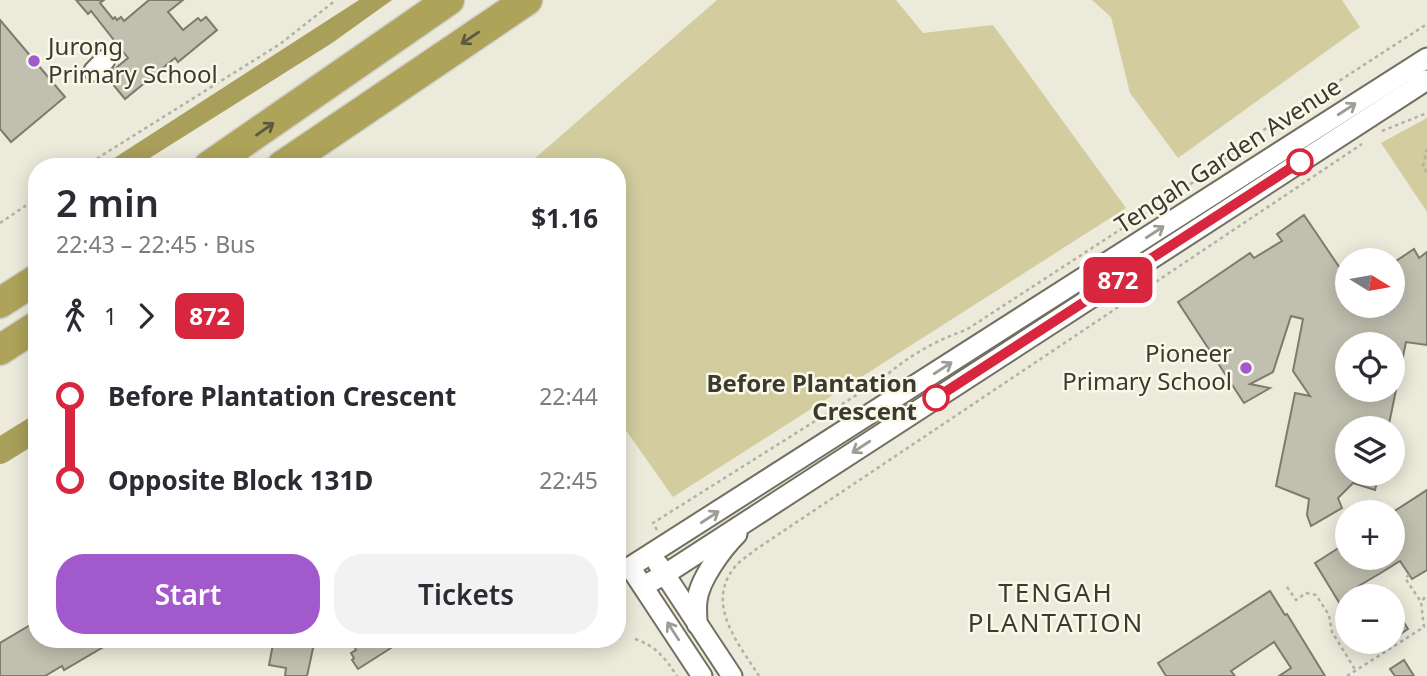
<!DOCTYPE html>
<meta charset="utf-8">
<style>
body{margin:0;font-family:"Noto Sans",sans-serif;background:#f2f2f3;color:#2b2b33;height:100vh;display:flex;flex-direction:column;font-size:26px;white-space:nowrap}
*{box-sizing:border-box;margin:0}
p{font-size:23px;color:#7c7c81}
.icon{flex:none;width:38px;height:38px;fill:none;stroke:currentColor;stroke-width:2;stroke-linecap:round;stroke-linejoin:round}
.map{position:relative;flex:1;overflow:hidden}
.sheet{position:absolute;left:28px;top:158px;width:598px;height:490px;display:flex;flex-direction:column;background:#fff;border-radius:28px;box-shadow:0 4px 18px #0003}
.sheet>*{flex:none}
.badge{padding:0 14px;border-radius:10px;font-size:24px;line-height:46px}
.needle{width:46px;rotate:101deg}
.fabs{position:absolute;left:1335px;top:248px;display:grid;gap:14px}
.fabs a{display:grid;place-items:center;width:70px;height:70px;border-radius:50%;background:#fff;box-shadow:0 4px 18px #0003;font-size:35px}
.map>.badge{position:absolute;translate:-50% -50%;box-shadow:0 0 0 4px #fff}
.legs{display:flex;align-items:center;gap:10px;height:77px;padding:0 28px;font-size:23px}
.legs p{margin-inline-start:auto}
.summary{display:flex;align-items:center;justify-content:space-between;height:119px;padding:0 28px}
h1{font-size:38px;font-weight:600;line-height:52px}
.cta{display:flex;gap:14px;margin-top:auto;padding:14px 28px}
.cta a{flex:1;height:80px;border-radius:28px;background:#a259cc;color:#fff;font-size:28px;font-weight:600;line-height:80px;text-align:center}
.cta a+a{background:#f2f2f3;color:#2b2b33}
ul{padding:0 28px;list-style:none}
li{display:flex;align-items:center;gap:24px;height:84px;font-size:26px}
li i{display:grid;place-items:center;width:10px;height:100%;margin:0 9px;background:currentColor}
li i::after{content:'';width:18px;height:18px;margin:-9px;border:5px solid;border-radius:50%;background:#fff}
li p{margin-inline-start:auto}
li:first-child i{background:linear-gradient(#0000 50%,currentColor 0)}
li:last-child i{background:linear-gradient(currentColor 50%,#0000 0)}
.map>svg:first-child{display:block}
.green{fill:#d2cc9f}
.water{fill:#a89f5b}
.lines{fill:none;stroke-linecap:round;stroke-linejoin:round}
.river{stroke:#a89f5b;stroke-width:26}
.building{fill:#c1bfaf;stroke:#7d7b6c;stroke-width:2}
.minor-casing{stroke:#716f61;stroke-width:23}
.highway-casing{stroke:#d0cfce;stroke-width:33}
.path{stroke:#b2b1a4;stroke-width:2.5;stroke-dasharray:3.5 3.5;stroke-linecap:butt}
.minor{stroke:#fff;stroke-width:19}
.highway{stroke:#ada359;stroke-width:30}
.oneway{stroke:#5c593e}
.oneway2{stroke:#9c9c98}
.line-1-casing{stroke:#fff;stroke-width:16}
.line-1{stroke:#d7263d;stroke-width:10}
.poi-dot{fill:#a259cc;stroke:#faf8e7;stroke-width:2.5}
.stop-1-dot{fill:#fff;stroke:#d7263d;stroke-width:3.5}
.labels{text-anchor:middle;stroke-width:5;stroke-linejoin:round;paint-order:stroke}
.poi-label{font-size:24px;fill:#3a3932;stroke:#faf8e7;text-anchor:start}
.street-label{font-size:24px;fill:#3a3932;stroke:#faf8e7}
.stop-label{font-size:24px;font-weight:bold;fill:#3a3932;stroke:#faf8e7;text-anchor:end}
.neighbourhood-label{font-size:26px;letter-spacing:2px;fill:#3a3932;stroke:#faf8e7}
</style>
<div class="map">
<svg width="1427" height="676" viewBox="0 0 1427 676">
<rect width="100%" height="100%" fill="#eceada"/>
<g class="green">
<polygon points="717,0 896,0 923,33 993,25 1126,208 673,497 618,419 618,166 526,166"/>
<polygon points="1092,0 1342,0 1360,27 1178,158 1130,93 1111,17"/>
<polygon points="1427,118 1427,212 1381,143"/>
</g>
<polygon class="water" points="359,0 392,0 332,43 137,166 102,166"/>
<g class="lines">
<polyline class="river" points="0,451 37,428"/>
</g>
<g class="building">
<polygon points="76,0 104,0 100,3 113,19 115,17 117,20 121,17 124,21 149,0 183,0 168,12 183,30 198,18 201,21 206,17 217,30 178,62 175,58 125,99 106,76 128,58 91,11 88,14"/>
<polygon points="0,20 65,97 11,142 0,129"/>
<polygon points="1304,215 1348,280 1348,306 1393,306 1393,263 1414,249 1419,258 1427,252 1427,345 1406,342 1398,381 1393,380 1393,345 1348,345 1348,390 1396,390 1388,429 1348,429 1348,474 1379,474 1375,490 1353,483 1338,498 1342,508 1311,526 1307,515 1309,499 1276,486 1295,393 1310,396 1293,371 1303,319 1291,316 1273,372 1250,384 1270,388 1244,403 1178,302 1250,253 1254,258 1282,241 1277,234"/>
<polygon points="1427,490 1427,570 1412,579 1400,561 1379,574 1357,587 1363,597 1348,597 1348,617 1315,563 1348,542 1348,558 1393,558 1393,512"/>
<polygon points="1270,591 1285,615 1287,614 1325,676 1279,676 1291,668 1274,642 1231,671 1235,676 1166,676 1158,663"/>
<polygon points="1393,605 1408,629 1393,639"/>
<polygon points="37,621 37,639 117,639 64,670 62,666 45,676 0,676 0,643"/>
<polygon points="274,639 315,639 307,676 285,676 286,668 269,665"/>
<polygon points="365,639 405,639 358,669 352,660 354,658 351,653 356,650 354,646"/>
<polygon points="1404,660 1414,676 1395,676 1390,669"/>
</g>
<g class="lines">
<defs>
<g id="minor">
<polyline points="94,71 105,60"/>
<polyline points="658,564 732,676"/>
<polyline points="643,586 664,575 1427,80"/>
<path d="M697,624C697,617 696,609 697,601C699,580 722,549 737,534"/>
<polyline points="702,676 630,567 1427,58"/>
</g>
<g id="highway">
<polyline points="209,166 449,0"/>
<polyline points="282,166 527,0"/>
<polyline points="0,303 37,279"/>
<polyline points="0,350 37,326"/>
</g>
</defs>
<use href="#minor" class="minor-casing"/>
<use href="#highway" class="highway-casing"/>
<g class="path">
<polyline points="1382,131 1427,113"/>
<polyline points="1427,149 1423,166 1427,172"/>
<polyline points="85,166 280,44 336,0"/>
<polyline points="0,223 37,198"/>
<path d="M657,530L653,523L882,379C907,357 934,341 966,330L1215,168L1248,140L1427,24"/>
<polyline points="1409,575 1405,578 1421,602"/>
<polyline points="1287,587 1296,600 1306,593 1316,595 1329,615 1332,632 1356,671"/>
<path d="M635,639C656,646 665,658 677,676"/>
<path d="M759,676C739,644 705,605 734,568C739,561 748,556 755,550L1362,144"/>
<polyline points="1347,676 1424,627 1421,602 1427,595"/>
</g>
<use href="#minor" class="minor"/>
<use href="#highway" class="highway"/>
</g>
<defs><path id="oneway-shaft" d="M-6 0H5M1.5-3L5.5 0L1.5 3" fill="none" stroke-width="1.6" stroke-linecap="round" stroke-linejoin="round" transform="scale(1.75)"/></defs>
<g class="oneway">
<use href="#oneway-shaft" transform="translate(470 38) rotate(146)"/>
<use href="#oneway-shaft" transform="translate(265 129) rotate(-35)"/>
</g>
<g class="oneway2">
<use href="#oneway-shaft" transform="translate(1347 109) rotate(-33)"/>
<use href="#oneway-shaft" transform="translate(1155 232) rotate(-33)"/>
<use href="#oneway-shaft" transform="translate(943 368) rotate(-33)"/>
<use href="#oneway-shaft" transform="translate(861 447) rotate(147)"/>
<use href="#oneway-shaft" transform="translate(710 517) rotate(-33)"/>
<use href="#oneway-shaft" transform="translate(673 631) rotate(-123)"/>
</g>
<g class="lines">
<defs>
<polyline id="line-1" points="936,398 1300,162"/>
</defs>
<use href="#line-1" class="line-1-casing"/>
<use href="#line-1" class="line-1"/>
</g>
<g class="poi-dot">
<circle cx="34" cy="61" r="7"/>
<circle cx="1246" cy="368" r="7"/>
</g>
<g class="stop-1-dot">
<circle cx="1300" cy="162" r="12"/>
<circle cx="936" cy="398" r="12"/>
</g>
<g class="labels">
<g class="poi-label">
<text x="48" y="55">Jurong<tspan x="48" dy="28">Primary School</tspan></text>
<text x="1232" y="362" text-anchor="end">Pioneer<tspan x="1232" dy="28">Primary School</tspan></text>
</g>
<g class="street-label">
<text transform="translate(1228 156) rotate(-33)" y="8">Tengah Garden Avenue</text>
</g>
<g class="stop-label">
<text x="917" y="392">Before Plantation<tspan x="917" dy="28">Crescent</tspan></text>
</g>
<g class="neighbourhood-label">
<text x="1056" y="602">TENGAH<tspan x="1056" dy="30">PLANTATION</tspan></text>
</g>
</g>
</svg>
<div class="fabs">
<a><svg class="needle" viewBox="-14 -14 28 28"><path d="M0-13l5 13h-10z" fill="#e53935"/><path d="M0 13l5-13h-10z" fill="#7c7c81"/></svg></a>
<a><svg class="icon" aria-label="locate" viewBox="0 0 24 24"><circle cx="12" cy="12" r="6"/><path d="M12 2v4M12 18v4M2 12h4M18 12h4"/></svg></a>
<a><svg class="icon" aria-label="layers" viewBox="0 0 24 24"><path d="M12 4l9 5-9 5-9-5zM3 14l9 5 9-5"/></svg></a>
<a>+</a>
<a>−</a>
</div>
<b class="badge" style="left:1118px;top:280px;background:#d7263d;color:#fff">872</b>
<section class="sheet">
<div class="summary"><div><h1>2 min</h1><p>22:43 – 22:45 · Bus</p></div><b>$1.16</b></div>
<div class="legs"><svg class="icon" aria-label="walk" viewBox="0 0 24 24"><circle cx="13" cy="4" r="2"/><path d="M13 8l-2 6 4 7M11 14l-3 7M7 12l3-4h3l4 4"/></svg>1<svg class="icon" aria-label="forward" viewBox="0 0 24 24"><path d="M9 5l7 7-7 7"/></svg><b class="badge" style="background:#d7263d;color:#fff">872</b></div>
<ul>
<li><i style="color:#d7263d"></i><b>Before Plantation Crescent</b><p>22:44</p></li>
<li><i style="color:#d7263d"></i><b>Opposite Block 131D</b><p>22:45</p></li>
</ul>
<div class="cta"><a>Start</a><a>Tickets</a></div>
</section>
</div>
